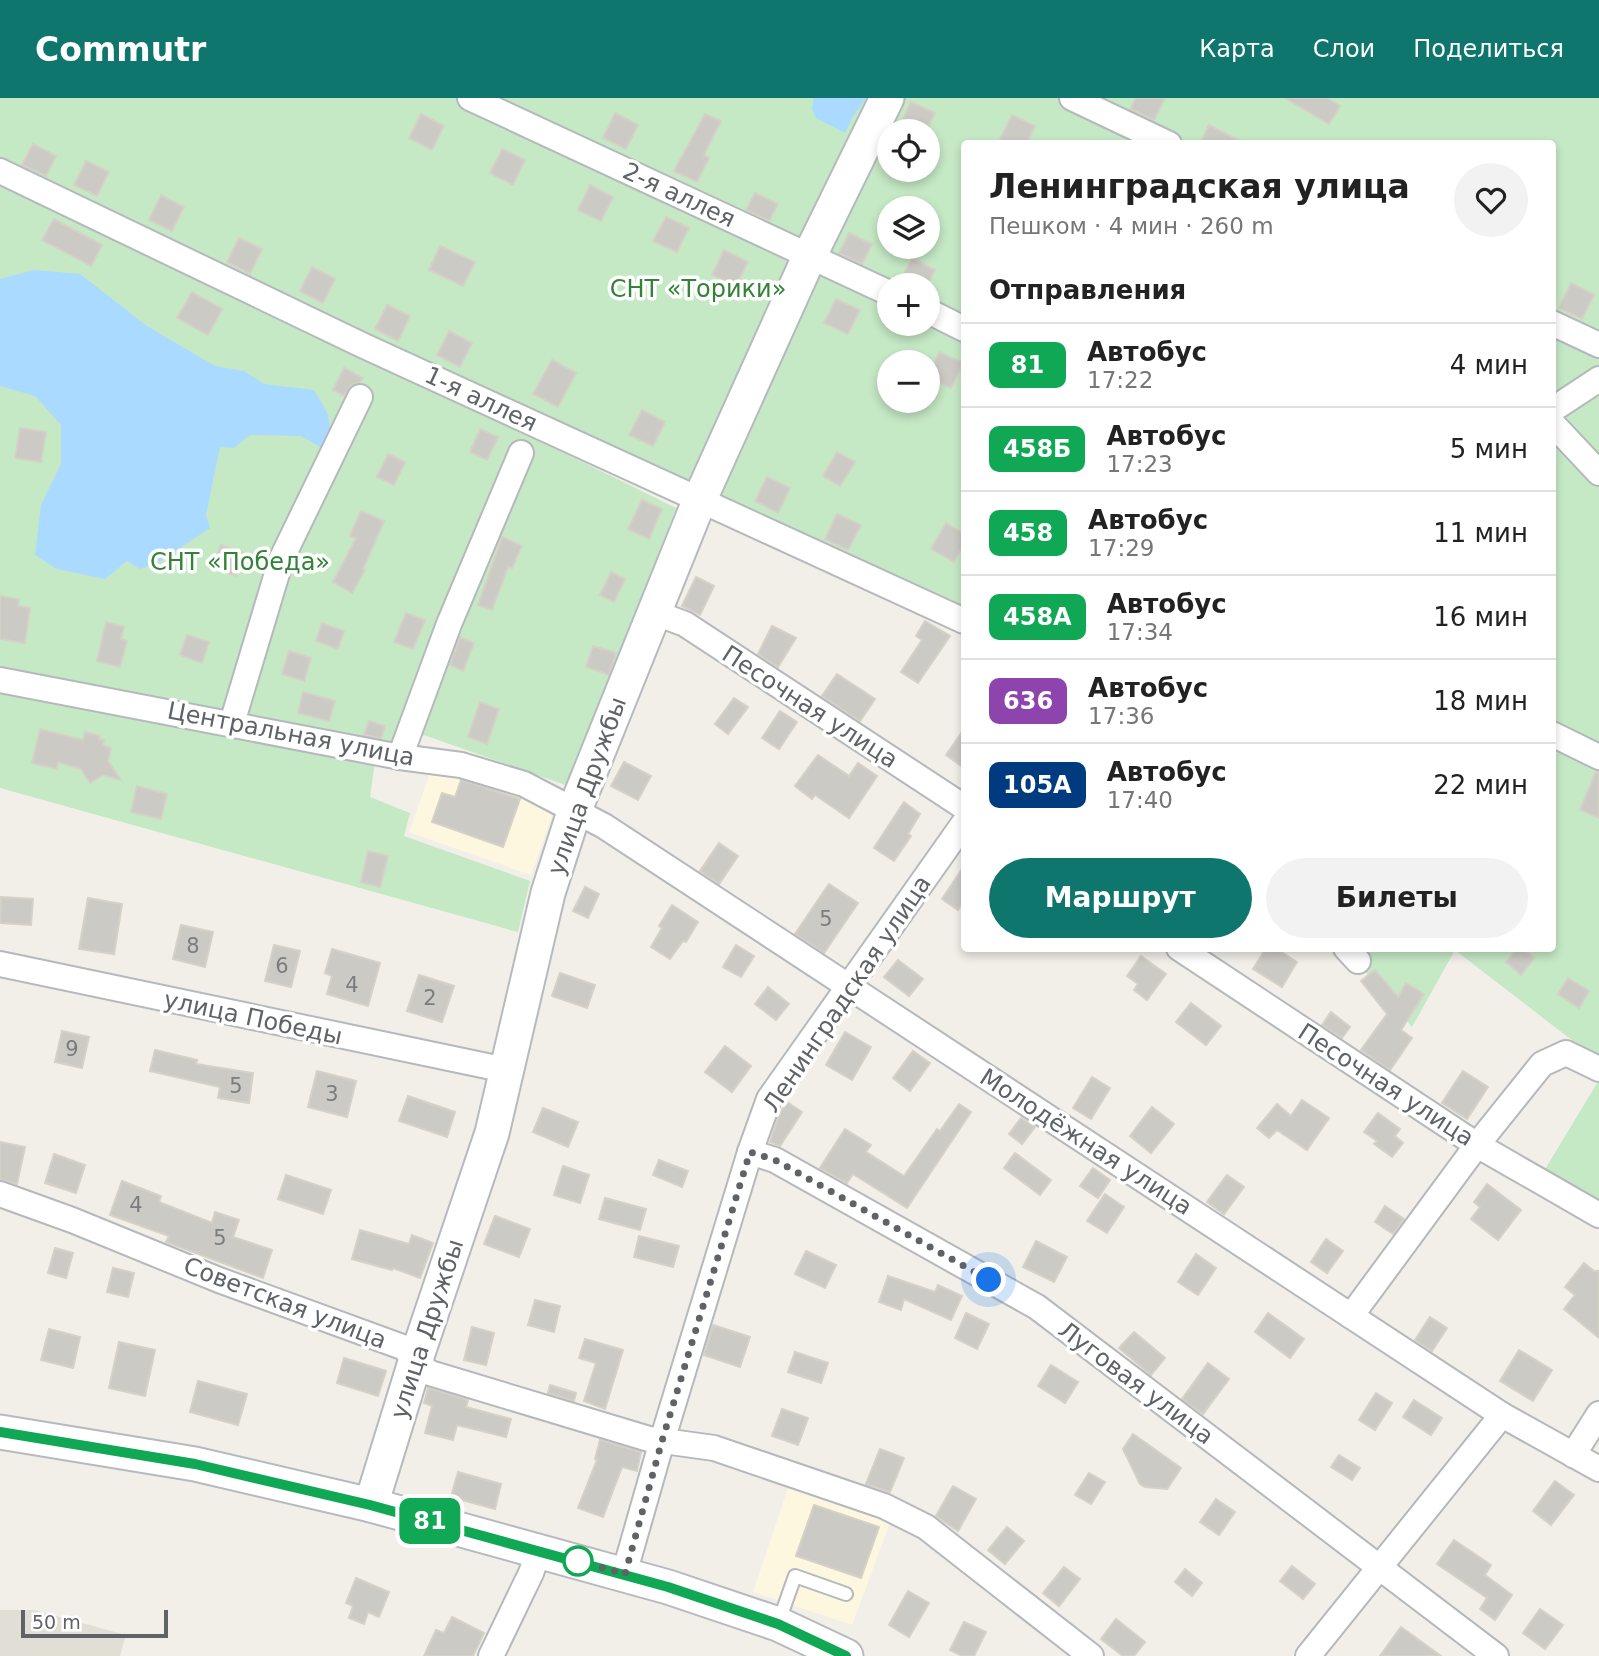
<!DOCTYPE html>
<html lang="ru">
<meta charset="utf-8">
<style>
body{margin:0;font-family:"DejaVu Sans",sans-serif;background:#f2f2f2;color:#222;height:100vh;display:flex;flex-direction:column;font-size:26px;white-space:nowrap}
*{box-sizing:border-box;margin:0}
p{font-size:23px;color:#767676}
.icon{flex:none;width:38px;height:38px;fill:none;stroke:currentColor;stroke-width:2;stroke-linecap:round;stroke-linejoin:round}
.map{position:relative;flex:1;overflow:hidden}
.panel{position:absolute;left:961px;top:42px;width:595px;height:812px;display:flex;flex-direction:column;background:#fff;border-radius:7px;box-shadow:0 4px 10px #0003}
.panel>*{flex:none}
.badge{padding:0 14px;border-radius:10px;font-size:24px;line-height:46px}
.fabs{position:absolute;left:877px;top:21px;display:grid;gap:14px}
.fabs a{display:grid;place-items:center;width:63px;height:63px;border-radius:50%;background:#fff;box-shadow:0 4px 10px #0003;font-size:35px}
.scale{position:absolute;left:21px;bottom:18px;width:147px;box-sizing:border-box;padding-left:7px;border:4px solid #5f6368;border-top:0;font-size:19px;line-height:24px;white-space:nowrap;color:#5f6368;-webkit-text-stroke:5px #fff;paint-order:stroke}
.you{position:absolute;width:35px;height:35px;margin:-18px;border:5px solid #fff;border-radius:50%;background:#1a73e8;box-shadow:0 0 0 10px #1a73e833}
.map>.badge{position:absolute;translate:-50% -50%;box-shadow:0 0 0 4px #fff}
h2{padding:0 28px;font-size:26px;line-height:63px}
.round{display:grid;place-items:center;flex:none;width:74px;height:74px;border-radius:37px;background:#f2f2f2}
.headline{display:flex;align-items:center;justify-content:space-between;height:119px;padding:0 28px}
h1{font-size:33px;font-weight:600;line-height:52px}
.cta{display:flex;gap:14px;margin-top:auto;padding:14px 28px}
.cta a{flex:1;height:80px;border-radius:42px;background:#0f766e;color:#fff;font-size:28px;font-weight:600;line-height:80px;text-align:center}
.cta a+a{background:#f2f2f2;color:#222}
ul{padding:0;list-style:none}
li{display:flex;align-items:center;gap:21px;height:84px;padding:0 28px;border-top:2px solid #e0e0e0}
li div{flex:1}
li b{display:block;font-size:26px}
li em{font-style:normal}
li .badge{min-width:77px;font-weight:700;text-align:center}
header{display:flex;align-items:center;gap:42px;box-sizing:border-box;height:98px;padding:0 35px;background:#0f766e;color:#fff}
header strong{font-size:33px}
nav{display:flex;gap:38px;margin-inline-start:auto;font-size:24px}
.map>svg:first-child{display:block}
.commercial{fill:#fef7e0}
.education{fill:#e1ded6}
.green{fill:#c5e8c5;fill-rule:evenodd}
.water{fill:#aadaff}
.building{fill:#cccac5;stroke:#d6d1c6;stroke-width:2}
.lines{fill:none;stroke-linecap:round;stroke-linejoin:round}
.lane-casing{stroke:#b5b8bc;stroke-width:16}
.street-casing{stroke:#b5b8bc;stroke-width:28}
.secondary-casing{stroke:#b6babf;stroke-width:37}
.lane{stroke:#fff;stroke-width:12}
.street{stroke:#fff;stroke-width:24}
.secondary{stroke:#fff;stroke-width:33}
.line-casing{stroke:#fff;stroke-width:16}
.line{stroke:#10a855;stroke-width:10}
.walk{stroke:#5f6368;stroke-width:7;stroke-dasharray:0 12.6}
.stop-dot{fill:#fff;stroke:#10a855;stroke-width:3.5}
.labels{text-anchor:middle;stroke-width:7;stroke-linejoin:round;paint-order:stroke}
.number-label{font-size:21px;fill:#7a7d7f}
.street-label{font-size:24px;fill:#5f6368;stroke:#fff}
.park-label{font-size:24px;fill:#348238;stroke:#fff}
</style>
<header>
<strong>Commutr</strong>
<nav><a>Карта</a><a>Слои</a><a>Поделиться</a></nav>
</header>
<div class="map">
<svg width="1599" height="1558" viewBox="0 0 1599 1558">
<rect width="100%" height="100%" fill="#f1efe8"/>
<g class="commercial">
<polygon points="435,661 557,704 531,777 409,734"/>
<polygon points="789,1387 891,1422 852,1527 753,1494"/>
</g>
<polygon class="education" points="0,1512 34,1512 126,1537 120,1558 0,1558"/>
<g class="green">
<path d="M0,0H1599V963L1455,852L1412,929L1346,851L1552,850V46H964V523L0,73ZM889,33H928V72H889ZM889,110H928V149H889ZM889,187H928V226H889ZM889,264H928V303H889Z"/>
<polygon points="0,76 676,410 568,688 424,637 400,659 375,663 370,699 410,715 404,738 530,783 518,834 0,690"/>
<polygon points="1599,982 1599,1106 1544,1073"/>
</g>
<g class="water">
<polygon points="814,0 866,0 852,20 845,35 816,20 812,11"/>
<polygon points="34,172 80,176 147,228 215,268 244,273 264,286 314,292 328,316 332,346 322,350 301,338 250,337 234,350 220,349 206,417 210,430 162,462 140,471 127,463 105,481 57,471 35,457 41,407 61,366 61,327 35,298 0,288 0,181"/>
</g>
<g class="building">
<polygon points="1136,0 1165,0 1154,22 1130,11"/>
<polygon points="1285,0 1327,0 1340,8 1329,26"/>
<polygon points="911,4 935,15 926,33 909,33 899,29"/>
<polygon points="615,15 638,27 626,51 603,40"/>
<polygon points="421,16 444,28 432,52 409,40"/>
<polygon points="705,16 721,23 704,57 709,60 697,84 674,73"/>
<polygon points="1012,17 1035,28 1026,46 1009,46 1000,41"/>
<polygon points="1209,27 1246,46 1200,46"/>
<polygon points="33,46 56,58 46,78 22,67"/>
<polygon points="502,51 525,62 513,87 490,75"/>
<polygon points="86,63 109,74 97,98 74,87"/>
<polygon points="590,87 613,99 601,123 578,112"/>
<polygon points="755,95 778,106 769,123 746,112"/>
<polygon points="161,97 184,109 172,133 149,122"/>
<polygon points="666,119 689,130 677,154 653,143"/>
<polygon points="54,121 102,147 91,168 42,142"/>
<polygon points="849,135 872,146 862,166 839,155"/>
<polygon points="239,140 262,151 250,176 227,164"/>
<polygon points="440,148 475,164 463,188 429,172"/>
<polygon points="724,152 748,164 736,188 712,177"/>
<polygon points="912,160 935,172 927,187 902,187 899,185"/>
<polygon points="312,169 335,181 323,205 300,193"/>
<polygon points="1571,185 1594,197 1582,221 1559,210"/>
<polygon points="192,194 222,211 208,237 177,220"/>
<polygon points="836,201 860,212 848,236 824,225"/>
<polygon points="387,207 410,218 398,243 375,231"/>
<polygon points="449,233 472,245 460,269 437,257"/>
<polygon points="939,254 963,265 951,290 928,279"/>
<polygon points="552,262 576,275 558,309 533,296"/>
<polygon points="344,270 363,280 360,284 351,287 344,298 333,292"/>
<polygon points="642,312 665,324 653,348 629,337"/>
<polygon points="20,330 46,334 41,364 15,360"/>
<polygon points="480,331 498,339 487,362 470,354"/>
<polygon points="837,354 855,364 840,388 823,378"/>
<polygon points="388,356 405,364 394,387 377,379"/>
<polygon points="767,379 790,390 778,415 755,403"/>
<polygon points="642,402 662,411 649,441 628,431"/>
<polygon points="361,413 384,423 363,471 365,472 352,495 333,484 356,440 350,438"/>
<polygon points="837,416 861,427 848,452 825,441"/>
<polygon points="946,425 964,436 964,446 954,464 931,451"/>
<polygon points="502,439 522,448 512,470 508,469 492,512 478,507"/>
<polygon points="221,447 244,455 236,478 212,470"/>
<polygon points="611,474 625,481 614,504 600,497"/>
<polygon points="696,479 714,488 700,517 682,508"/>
<polygon points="0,498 19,501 18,508 30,510 25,545 0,541"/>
<polygon points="406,515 425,522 413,551 394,544"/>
<polygon points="925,523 950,538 918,585 901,574 922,542 916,538"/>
<polygon points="106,524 124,529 121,541 127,543 120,569 97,563"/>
<polygon points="322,525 344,533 338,551 316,543"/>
<polygon points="772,528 796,540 778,569 758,556"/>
<polygon points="187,537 209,544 202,565 180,557"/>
<polygon points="460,539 474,545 463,573 450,567"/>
<polygon points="593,548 616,555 609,577 586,569"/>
<polygon points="289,553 311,560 304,583 282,576"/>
<polygon points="837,576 875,601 860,623 822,598"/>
<polygon points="303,594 335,603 329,623 298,615"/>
<polygon points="734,600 748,609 728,636 715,626"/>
<polygon points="480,604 499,611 487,646 468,639"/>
<polygon points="780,613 797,624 779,651 762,640"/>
<polygon points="369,623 385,628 381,640 364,637"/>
<polygon points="40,631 83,642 85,634 100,638 99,641 104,642 103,647 111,650 108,663 121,682 103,677 90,685 81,671 58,664 57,671 32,665"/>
<polygon points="964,631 964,670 946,657"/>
<polygon points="818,657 849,678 858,665 877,678 849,720 815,697 812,701 795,688"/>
<polygon points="624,664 651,678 638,702 611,688"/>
<polygon points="1596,673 1599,674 1599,720 1580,712"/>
<polygon points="461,682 520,701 503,749 432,724 442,695 455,699"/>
<polygon points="137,688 167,696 161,721 131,714"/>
<polygon points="904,704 920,716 908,736 911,738 894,763 874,750"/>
<polygon points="719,745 738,758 719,786 700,773"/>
<polygon points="368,753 388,758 380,789 361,784"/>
<polygon points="964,768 964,802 958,812 942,801"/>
<polygon points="829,786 858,805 824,855 795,836"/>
<polygon points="585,789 599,796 588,820 573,813"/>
<polygon points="1,799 33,801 31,827 0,825"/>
<polygon points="88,800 122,806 114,856 79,851"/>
<polygon points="672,807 698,824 686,844 683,843 670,861 651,849 662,830 659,828"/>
<polygon points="181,827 213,834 205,869 173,861"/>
<polygon points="274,847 300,853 291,889 265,883"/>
<polygon points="736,847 754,858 741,879 723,869"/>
<polygon points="1266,850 1275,850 1297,864 1282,889 1253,871"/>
<polygon points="1517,850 1523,850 1534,860 1521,877 1506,864"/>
<polygon points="332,851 380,865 368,908 327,896 332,878 325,875"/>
<polygon points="1141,858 1166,876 1147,902 1134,892 1138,886 1127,878"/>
<polygon points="898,862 923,881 909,898 884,879"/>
<polygon points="1375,872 1398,899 1406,885 1424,896 1401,932 1412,940 1390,972 1361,952 1387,916 1361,883"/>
<polygon points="560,875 595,887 587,910 552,898"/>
<polygon points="419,877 454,888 442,924 407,913"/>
<polygon points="1568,880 1589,893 1579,910 1558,896"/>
<polygon points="768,889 789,906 776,922 755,906"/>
<polygon points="1191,905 1221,928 1206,947 1176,924"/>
<polygon points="1331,914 1350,929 1342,940 1322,927"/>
<polygon points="62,933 89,939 82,970 55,964"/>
<polygon points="845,934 871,949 852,982 826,967"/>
<polygon points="725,948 751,968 732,994 705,974"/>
<polygon points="155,952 197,962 196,966 253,975 249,1005 218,1000 220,989 150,973"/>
<polygon points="913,953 930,965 910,993 893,980"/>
<polygon points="317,973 356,983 347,1019 308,1009"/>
<polygon points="1463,973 1488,989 1467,1021 1442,1005"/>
<polygon points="1092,979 1110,990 1091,1021 1073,1010"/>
<polygon points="408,998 455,1014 447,1039 399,1023"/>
<polygon points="1302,1002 1329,1020 1307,1052 1277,1032 1269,1040 1257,1030 1277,1006 1291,1018"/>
<polygon points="787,1004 802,1014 780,1048 770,1044 780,1015"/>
<polygon points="959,1006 971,1014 907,1110 853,1076 847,1085 820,1070 845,1031 871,1047 866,1054 904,1078 937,1031 940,1033"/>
<polygon points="1152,1009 1174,1026 1151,1055 1130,1038"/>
<polygon points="543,1010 578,1024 568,1049 533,1034"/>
<polygon points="1378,1015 1400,1031 1395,1038 1403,1045 1392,1059 1374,1046 1377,1043 1364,1034"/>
<polygon points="1021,1020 1035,1029 1022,1046 1009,1036"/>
<polygon points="0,1044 25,1049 17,1086 0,1081"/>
<polygon points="1015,1055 1051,1082 1040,1097 1004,1070"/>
<polygon points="54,1056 85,1067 76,1095 45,1085"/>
<polygon points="659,1062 688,1073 682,1089 653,1077"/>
<polygon points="563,1068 589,1077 580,1105 554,1097"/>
<polygon points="1093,1070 1110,1082 1098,1100 1080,1088"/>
<polygon points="286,1077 331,1092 323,1116 278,1101"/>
<polygon points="1227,1077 1244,1089 1224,1116 1207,1104"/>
<polygon points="122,1083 161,1098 159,1104 212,1125 215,1114 239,1122 233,1139 272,1152 263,1180 166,1144 169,1138 110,1117"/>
<polygon points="1487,1086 1521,1112 1498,1142 1471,1121 1480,1109 1474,1104"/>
<polygon points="1105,1096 1124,1109 1107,1135 1087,1123"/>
<polygon points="605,1100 646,1111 640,1132 599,1121"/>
<polygon points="1385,1108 1404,1121 1393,1136 1375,1124"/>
<polygon points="495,1118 530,1131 519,1159 484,1146"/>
<polygon points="360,1132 409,1146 412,1137 433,1145 420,1180 393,1170 392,1172 352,1161"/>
<polygon points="639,1138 679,1148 673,1169 634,1159"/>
<polygon points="1326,1141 1343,1153 1327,1175 1311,1164"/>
<polygon points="1036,1143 1067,1159 1054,1184 1023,1169"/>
<polygon points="55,1150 73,1155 66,1180 48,1175"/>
<polygon points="806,1153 836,1167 825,1190 795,1176"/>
<polygon points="1196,1156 1216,1170 1198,1197 1178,1184"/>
<polygon points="1584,1165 1594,1173 1599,1173 1599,1240 1564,1211 1575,1197 1565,1189"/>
<polygon points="113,1170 134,1175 128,1199 107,1194"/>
<polygon points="888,1178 935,1194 938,1187 962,1198 951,1222 904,1201 901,1212 879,1204"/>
<polygon points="535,1202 560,1208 554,1234 528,1227"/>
<polygon points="966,1215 989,1226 977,1251 955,1240"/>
<polygon points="1268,1215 1304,1241 1290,1260 1255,1234"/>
<polygon points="1430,1219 1447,1230 1432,1253 1415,1242"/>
<polygon points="713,1227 750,1239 740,1269 704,1257"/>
<polygon points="472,1229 494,1235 486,1267 464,1262"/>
<polygon points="49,1231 80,1239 73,1270 41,1262"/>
<polygon points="1134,1234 1165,1260 1151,1277 1119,1250"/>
<polygon points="585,1241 623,1252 605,1311 584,1303 596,1265 579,1260"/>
<polygon points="119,1244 155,1252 145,1298 109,1290"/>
<polygon points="1519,1252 1552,1272 1533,1303 1500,1283"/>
<polygon points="795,1254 828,1265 821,1285 788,1274"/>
<polygon points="344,1260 386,1273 378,1298 337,1285"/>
<polygon points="1208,1265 1229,1281 1203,1316 1182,1301"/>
<polygon points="1051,1267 1078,1284 1065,1305 1038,1288"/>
<polygon points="198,1283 247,1296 238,1327 190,1314"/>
<polygon points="550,1287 576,1295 574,1303 548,1295"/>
<polygon points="428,1290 468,1302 466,1309 511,1321 506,1339 457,1327 453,1342 425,1335 432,1308 424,1305"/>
<polygon points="1376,1295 1392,1305 1375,1332 1359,1322"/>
<polygon points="1414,1302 1442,1320 1431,1337 1403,1319"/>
<polygon points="782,1311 808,1320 798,1347 772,1338"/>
<polygon points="1133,1336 1181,1370 1167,1391 1145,1389 1140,1386 1123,1351"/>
<polygon points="600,1342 641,1354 637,1373 622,1369 603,1419 578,1410 597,1362 595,1361"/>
<polygon points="880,1351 904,1360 890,1394 866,1386"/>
<polygon points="1339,1357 1360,1370 1352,1382 1331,1369"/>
<polygon points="458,1374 501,1386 495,1411 451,1399"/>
<polygon points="1089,1375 1105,1384 1091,1406 1075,1397"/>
<polygon points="1555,1383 1574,1397 1551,1427 1533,1413"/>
<polygon points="953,1388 976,1401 958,1433 936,1418"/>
<polygon points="1216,1401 1235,1414 1219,1437 1200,1424"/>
<polygon points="814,1407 879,1429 861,1480 796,1458"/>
<polygon points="1007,1429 1024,1443 1005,1466 988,1452"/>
<polygon points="1454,1442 1491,1467 1485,1477 1512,1497 1495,1522 1480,1511 1487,1500 1437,1466"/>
<polygon points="1292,1468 1315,1486 1303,1501 1280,1483"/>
<polygon points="1064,1469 1080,1481 1059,1508 1043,1495"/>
<polygon points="1185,1471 1202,1485 1192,1498 1175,1484"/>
<polygon points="356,1480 389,1494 379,1519 368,1514 364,1526 349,1520 353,1508 346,1505"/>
<polygon points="908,1493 929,1505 909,1539 889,1527"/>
<polygon points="1540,1511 1563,1527 1545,1551 1523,1535"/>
<polygon points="452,1519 484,1535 473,1558 424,1558 436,1532 444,1535"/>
<polygon points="1116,1521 1145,1544 1134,1558 1123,1558 1101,1541"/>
<polygon points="964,1524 986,1534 974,1558 962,1558 950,1552"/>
<polygon points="1401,1529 1441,1558 1380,1558"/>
</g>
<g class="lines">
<defs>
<polyline id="lane" points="778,1526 795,1478 846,1496"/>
<g id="street">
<polyline points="470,0 889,195"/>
<polyline points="1072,0 1169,46"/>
<polyline points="0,73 362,247 964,523"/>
<polyline points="928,213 964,231"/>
<polyline points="1552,225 1599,247"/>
<polyline points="1552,312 1599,281"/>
<polyline points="1552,325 1599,375"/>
<polyline points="653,514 685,526 964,709"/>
<polyline points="0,582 400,659 461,667 524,686 604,728 1502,1317 1599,1371"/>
<polyline points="232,625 281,462 360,299"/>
<polyline points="1552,636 1599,659"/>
<polyline points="400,659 449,526 521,355"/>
<polyline points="1179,850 1477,1047 1599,1117"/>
<polyline points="1346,850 1358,863"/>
<polyline points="0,866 506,972"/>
<polyline points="750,1054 775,1062 1037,1209 1496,1558"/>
<polyline points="0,1096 72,1122 219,1182 405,1250 415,1264 430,1275 649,1341 714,1350 884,1408 926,1429 1091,1558"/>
<polyline points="1351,1218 1477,1047 1542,966 1566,955 1599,971"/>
<polyline points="1573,1357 1599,1316"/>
<polyline points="624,1476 662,1343 750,1054 769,1001 964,725"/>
<polyline points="491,1558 531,1475 539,1452"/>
<polyline points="1308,1558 1502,1317"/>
</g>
<g id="secondary">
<polyline points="0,1334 195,1366 371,1407 668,1489 778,1526 846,1558"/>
<polyline points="371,1407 415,1264 492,1035 548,795 574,714 700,401 810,157 887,0"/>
</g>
</defs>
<use href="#lane" class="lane-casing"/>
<use href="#street" class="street-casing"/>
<use href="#secondary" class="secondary-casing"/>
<use href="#lane" class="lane"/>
<use href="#street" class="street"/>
<use href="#secondary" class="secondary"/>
</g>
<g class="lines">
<defs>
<polyline id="line" points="0,1334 195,1366 370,1407 668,1489 778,1526 846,1558"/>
</defs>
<use href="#line" class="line-casing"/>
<use href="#line" class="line"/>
<polyline class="walk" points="578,1463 625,1476 662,1343 750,1054 775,1062 989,1182"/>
</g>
<circle class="stop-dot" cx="578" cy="1463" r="14"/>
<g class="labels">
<g class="number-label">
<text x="826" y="828">5</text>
<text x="193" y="855">8</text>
<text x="282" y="875">6</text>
<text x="352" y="894">4</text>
<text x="430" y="907">2</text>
<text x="72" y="958">9</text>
<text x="236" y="995">5</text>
<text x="332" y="1003">3</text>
<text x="136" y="1114">4</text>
<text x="220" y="1147">5</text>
</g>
<g class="street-label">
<text transform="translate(679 97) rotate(25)" y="8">2-я аллея</text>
<text transform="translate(481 301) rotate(25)" y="8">1-я аллея</text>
<text transform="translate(810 609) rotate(33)" y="8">Песочная улица</text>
<text transform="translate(291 636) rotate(11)" y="8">Центральная улица</text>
<text transform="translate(587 688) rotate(-70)" y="8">улица Дружбы</text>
<text transform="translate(847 896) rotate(-56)" y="8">Ленинградская улица</text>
<text transform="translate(253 920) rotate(12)" y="8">улица Победы</text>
<text transform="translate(1386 987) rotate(33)" y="8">Песочная улица</text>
<text transform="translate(1086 1044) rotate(33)" y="8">Молодёжная улица</text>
<text transform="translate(285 1205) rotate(21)" y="8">Советская улица</text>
<text transform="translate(427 1231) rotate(-72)" y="8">улица Дружбы</text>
<text transform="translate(1136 1285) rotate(37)" y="8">Луговая улица</text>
</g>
<g class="park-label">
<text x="698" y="199">СНТ «Торики»</text>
<text x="240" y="472">СНТ «Победа»</text>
</g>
</g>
</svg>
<div class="fabs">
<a><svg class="icon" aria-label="locate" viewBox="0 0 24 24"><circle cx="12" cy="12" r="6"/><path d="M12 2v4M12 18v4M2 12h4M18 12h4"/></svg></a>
<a><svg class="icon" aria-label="layers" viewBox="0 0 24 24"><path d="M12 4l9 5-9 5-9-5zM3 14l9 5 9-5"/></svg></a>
<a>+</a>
<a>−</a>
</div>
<div class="scale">50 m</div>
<div class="you" style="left:989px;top:1182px"></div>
<b class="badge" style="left:430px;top:1423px;background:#10a855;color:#fff">81</b>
<section class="panel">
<div class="headline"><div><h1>Ленинградская улица</h1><p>Пешком · 4 мин · 260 m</p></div><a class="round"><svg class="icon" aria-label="heart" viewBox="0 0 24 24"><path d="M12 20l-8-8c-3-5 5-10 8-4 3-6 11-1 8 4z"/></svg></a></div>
<h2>Отправления</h2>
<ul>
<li><span class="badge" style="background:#10a855;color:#fff">81</span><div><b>Автобус</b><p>17:22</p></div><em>4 мин</em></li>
<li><span class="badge" style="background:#10a855;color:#fff">458Б</span><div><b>Автобус</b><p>17:23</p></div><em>5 мин</em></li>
<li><span class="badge" style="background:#10a855;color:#fff">458</span><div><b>Автобус</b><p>17:29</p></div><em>11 мин</em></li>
<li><span class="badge" style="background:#10a855;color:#fff">458А</span><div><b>Автобус</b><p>17:34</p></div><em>16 мин</em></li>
<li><span class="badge" style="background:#8e44ad;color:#fff">636</span><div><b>Автобус</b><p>17:36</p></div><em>18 мин</em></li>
<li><span class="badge" style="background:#003b80;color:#fff">105А</span><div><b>Автобус</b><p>17:40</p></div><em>22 мин</em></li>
</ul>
<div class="cta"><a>Маршрут</a><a>Билеты</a></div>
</section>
</div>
